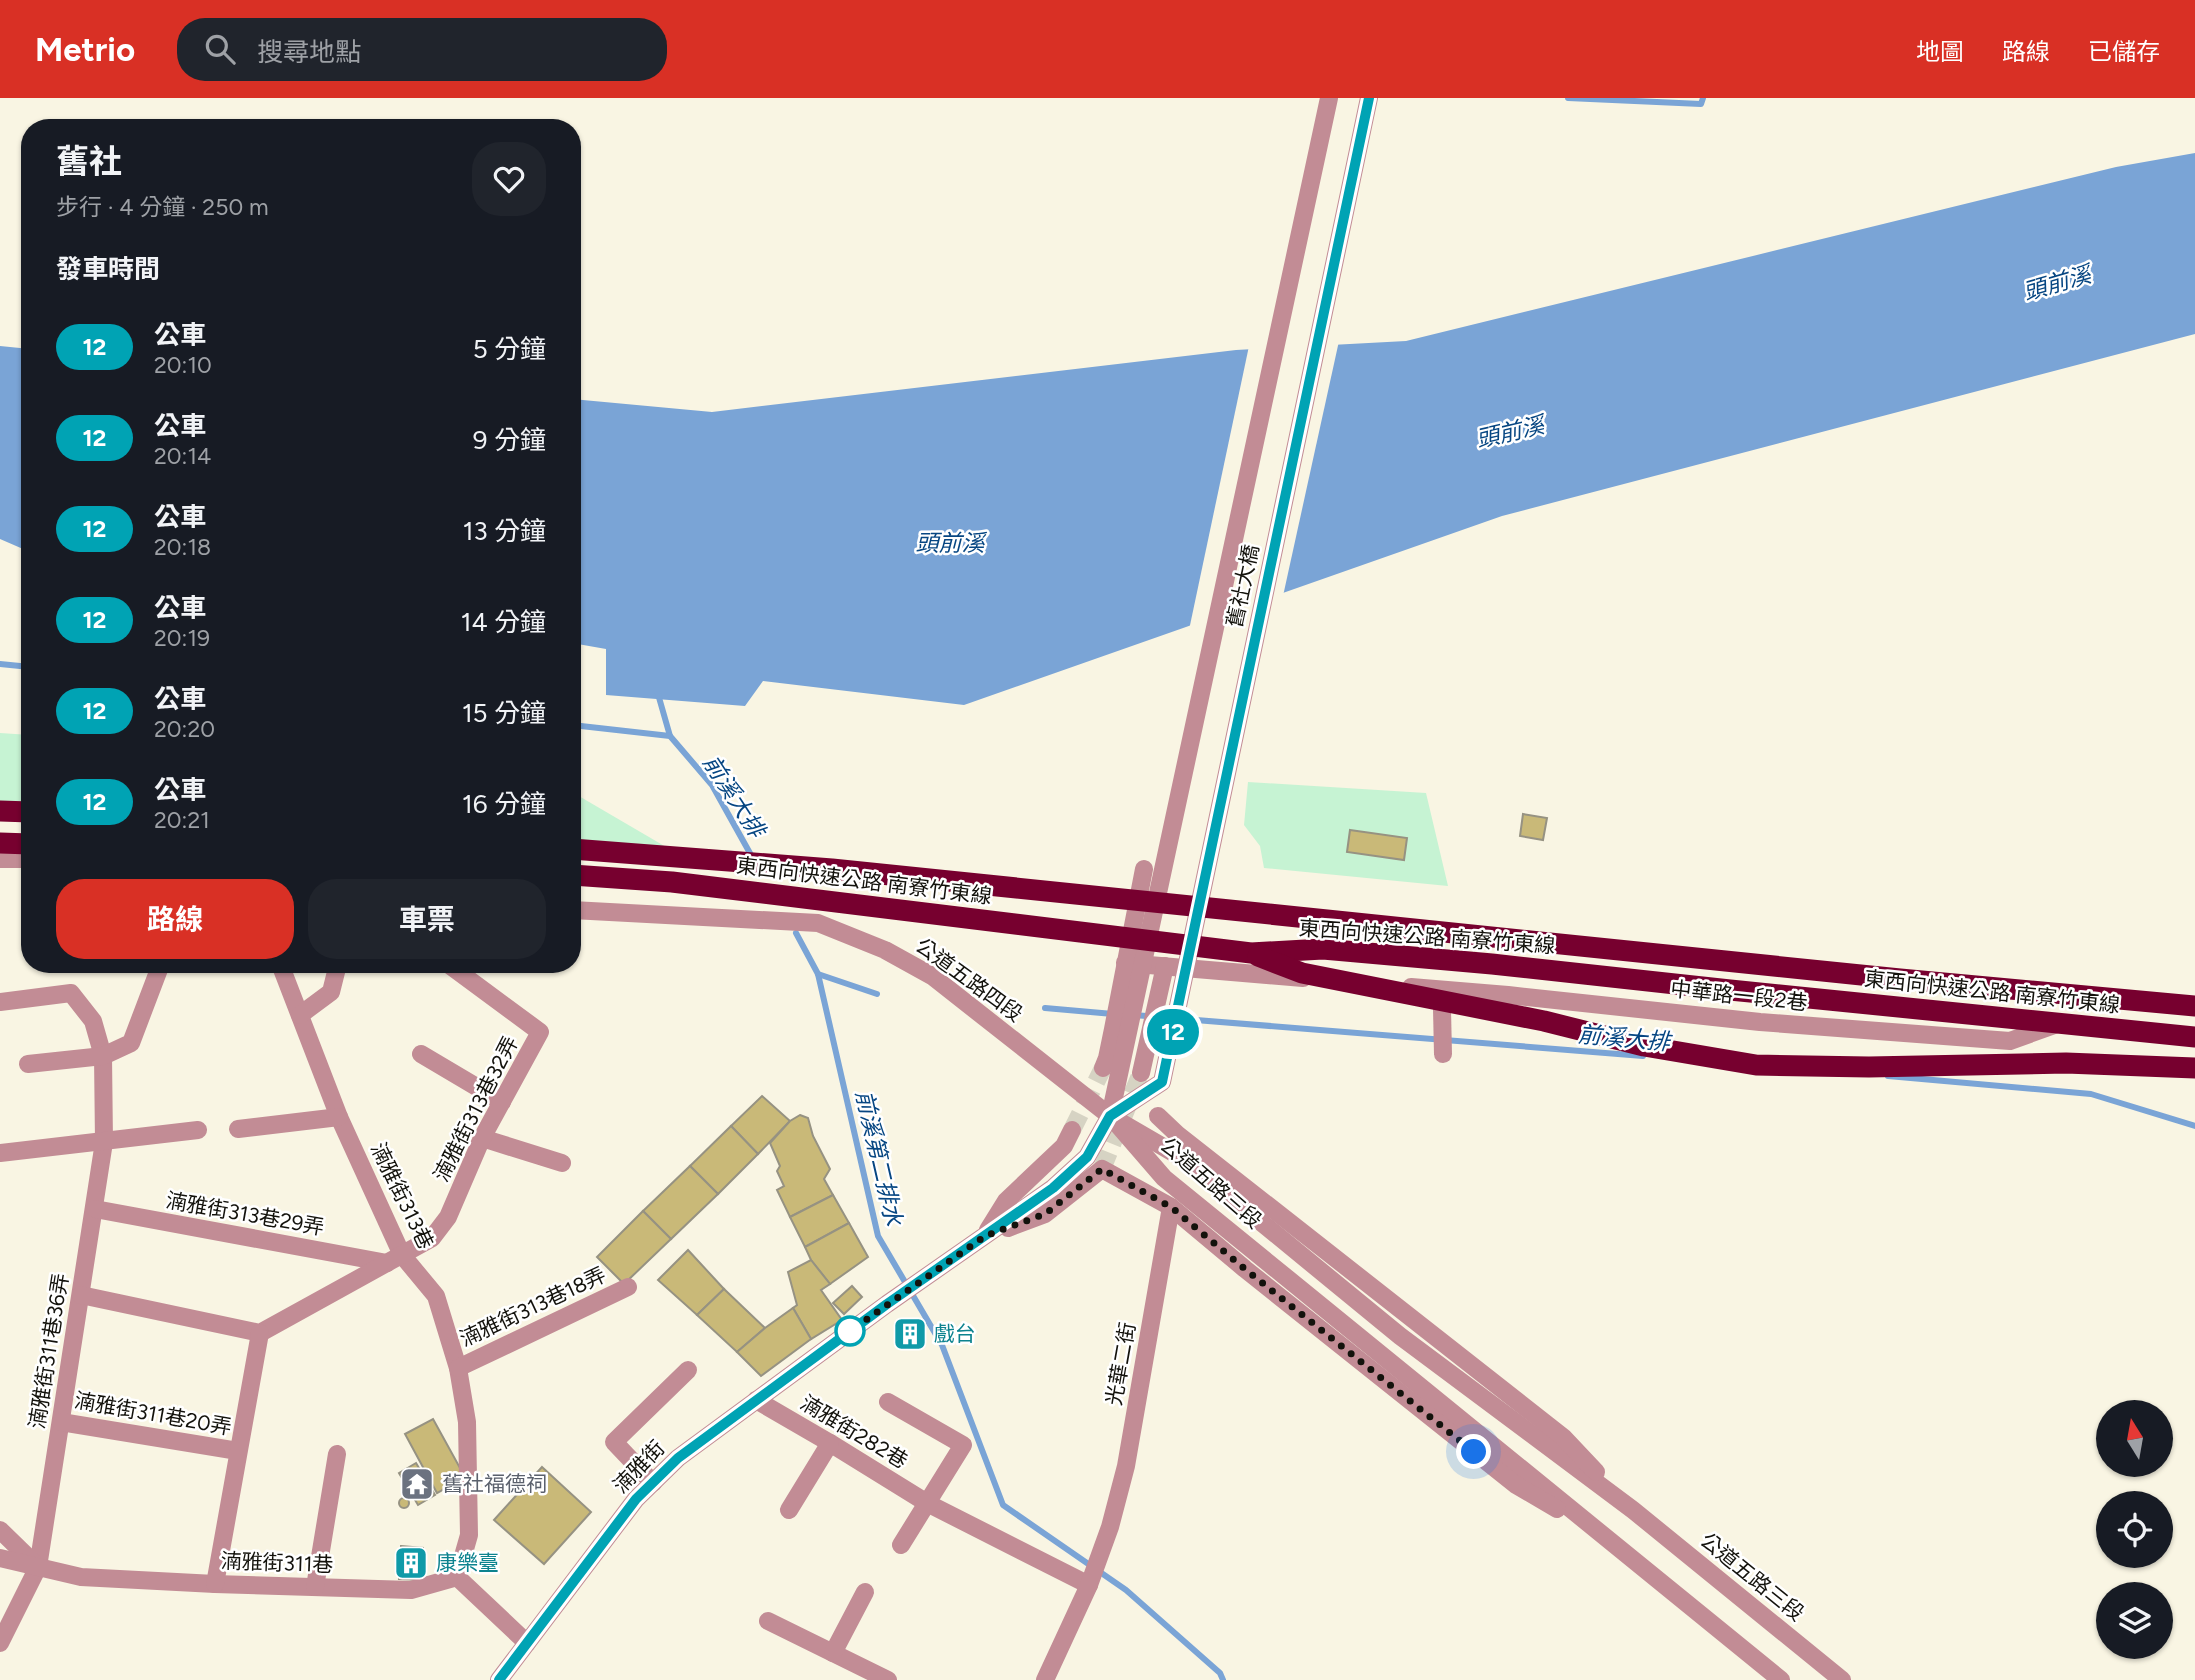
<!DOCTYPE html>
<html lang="zh-TW">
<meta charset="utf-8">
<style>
body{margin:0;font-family:Figtree,"Noto Sans TC",sans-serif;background:#20242c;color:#f1f3f6;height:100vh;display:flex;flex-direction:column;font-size:26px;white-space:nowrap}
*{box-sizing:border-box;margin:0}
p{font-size:23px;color:#9ea1a6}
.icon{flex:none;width:38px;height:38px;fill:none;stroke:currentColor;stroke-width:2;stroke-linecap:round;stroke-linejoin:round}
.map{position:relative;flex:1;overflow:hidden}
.panel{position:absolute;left:21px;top:21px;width:560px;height:854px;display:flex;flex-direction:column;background:#171b24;border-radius:28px;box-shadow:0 2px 5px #0004}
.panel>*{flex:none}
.badge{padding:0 14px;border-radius:23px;font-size:24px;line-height:46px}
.needle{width:46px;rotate:349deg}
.controls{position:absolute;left:2096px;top:1302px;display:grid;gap:14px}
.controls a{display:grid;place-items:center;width:77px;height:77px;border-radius:50%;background:#171b24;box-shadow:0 2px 5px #0004;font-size:35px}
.you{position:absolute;width:35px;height:35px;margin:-18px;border:5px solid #fff;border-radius:50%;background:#1a73e8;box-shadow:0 0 0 10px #1a73e833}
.map>.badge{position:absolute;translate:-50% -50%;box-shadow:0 0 0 4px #fff}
h2{padding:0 35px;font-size:26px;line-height:63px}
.round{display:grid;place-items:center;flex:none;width:74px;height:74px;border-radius:28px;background:#20242c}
.overview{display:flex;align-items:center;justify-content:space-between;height:119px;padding:0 35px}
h1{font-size:33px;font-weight:700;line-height:52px}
.cta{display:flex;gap:14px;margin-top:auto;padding:14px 35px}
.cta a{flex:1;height:80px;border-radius:28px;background:#d93025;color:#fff;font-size:28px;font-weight:700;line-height:80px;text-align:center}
.cta a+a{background:#20242c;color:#f1f3f6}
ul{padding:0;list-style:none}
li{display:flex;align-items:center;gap:21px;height:91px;padding:0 35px}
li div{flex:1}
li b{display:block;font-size:26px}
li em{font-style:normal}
li .badge{min-width:77px;font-weight:700;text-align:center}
header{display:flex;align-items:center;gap:42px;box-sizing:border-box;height:98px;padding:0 35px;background:#d93025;color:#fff}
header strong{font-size:33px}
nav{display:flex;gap:38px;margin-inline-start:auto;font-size:24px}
.search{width:490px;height:63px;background:#20242c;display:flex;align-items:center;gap:18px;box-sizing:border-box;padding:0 24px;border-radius:28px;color:#9ea1a6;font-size:26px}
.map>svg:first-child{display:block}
.green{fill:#c6f3d3}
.water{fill:#7aa4d6}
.pier{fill:#f9f5e3}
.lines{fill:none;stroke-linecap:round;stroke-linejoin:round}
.stream{stroke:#7aa4d6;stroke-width:6}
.building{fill:#c9b978;stroke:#969282;stroke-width:2}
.minor-tunnel{stroke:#d6d3c3;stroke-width:18;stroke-dasharray:18 9;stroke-linecap:butt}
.minor{stroke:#c28c95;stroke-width:18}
.highway{stroke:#77002f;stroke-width:21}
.line-casing{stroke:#fff;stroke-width:16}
.line{stroke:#00a3b4;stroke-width:10}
.walk{stroke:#13120c;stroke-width:7;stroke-dasharray:0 12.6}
.stop-dot{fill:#fff;stroke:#00a3b4;stroke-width:3.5}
.labels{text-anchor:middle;stroke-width:5;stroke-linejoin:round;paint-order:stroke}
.street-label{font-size:21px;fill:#13120c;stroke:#fff}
.culture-label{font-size:21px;fill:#0d838f;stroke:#fff;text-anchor:start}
.worship-label{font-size:21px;fill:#5b616d;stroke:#fff;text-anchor:start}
.water-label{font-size:23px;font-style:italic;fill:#064682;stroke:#fff}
</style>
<header>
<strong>Metrio</strong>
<div class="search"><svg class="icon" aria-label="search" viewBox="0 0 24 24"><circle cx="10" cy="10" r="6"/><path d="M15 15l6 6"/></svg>搜尋地點</div>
<nav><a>地圖</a><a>路線</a><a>已儲存</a></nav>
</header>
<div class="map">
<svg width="2195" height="1582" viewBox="0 0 2195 1582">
<rect width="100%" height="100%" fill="#f9f5e3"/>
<g class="green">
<polygon points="0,635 30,637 30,715 0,713"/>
<polygon points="1248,684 1426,695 1448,788 1264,770 1260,748 1244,727"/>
<polygon points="572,694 702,770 572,759"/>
</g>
<g class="water">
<polygon points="2195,55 2195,236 1502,418 964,607 763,583 745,608 606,597 606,551 572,545 572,301 712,314 1236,252 1406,243 2116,69"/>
<polygon points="0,248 30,251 30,454 0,441"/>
</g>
<polygon class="pier" points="1339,243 1283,498 1189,532 1249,248"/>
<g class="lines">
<g class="stream">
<polyline points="1568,0 1701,6 1703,0"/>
<polyline points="0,566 30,569"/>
<polyline points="658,596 670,638"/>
<polyline points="572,627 670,638 712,687 751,757"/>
<polyline points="796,835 818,876 878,1138 942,1247 1003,1407 1126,1492 1220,1575 1223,1582"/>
<polyline points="818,876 877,896"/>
<polyline points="1045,910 1113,916"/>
<polyline points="1134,917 1643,958"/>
<polyline points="1888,978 2091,996 2195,1028"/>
</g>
</g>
<g class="building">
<polygon points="1523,716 1547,720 1543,742 1520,738"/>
<polygon points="1350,732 1407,740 1404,762 1347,754"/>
<polygon points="762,998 790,1023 758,1056 731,1028"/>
<polygon points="800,1017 808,1020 813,1038 830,1071 824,1081 833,1097 790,1119 777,1092 784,1088 777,1073 780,1068 770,1045 790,1023"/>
<polygon points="731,1028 758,1056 718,1096 690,1068"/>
<polygon points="690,1068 718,1096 671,1141 643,1113"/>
<polygon points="833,1097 849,1125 805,1149 790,1119"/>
<polygon points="643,1113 671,1141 624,1186 597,1159"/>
<polygon points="849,1125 868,1159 830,1186 811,1162 805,1149"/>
<polygon points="688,1152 724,1191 697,1217 658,1182"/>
<polygon points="811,1162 830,1186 821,1192 842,1222 811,1241 793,1210 797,1207 788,1174"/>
<polygon points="852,1188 862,1199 844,1216 833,1205"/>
<polygon points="724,1191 765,1230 737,1254 697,1217"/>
<polygon points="793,1210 811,1241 761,1278 737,1254 765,1230"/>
<polygon points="909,1223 923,1232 912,1250 898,1241"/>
<polygon points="433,1321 465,1379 437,1395 405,1336"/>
<polygon points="416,1365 435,1397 418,1407 399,1375"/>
<polygon points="542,1369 591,1414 544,1466 494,1422"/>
<circle cx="404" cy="1405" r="5"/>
<polygon points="401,1448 423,1450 421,1482 399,1481"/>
</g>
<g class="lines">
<g class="minor-tunnel">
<polyline points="1072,1032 1103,970"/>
<polyline points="1102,1071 1141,975"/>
</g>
<g class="minor">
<polyline points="0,761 30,761"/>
<polyline points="572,812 818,825 885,852 932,878 1110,1018 1184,1061 1400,1238 1633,1412 1842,1582"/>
<polyline points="1125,865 1303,880"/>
<polyline points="280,866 339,1019 402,1157 436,1198 458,1270 467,1324 469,1437 457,1479"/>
<polyline points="1411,889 1508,897 1760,924 2010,943 2057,926"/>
<polyline points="0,904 71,895 93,923 103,958 104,1044 38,1469 0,1545"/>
<polyline points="1442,911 1443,956"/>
<polyline points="300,917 331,894 338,866"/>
<polyline points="421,956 502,1004"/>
<polyline points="28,966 103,958 131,945 161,866"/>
<polyline points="1103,970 1107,960 1113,931 1144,771"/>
<polyline points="1141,975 1165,868"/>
<polyline points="1110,1018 1162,984 1369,0"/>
<polyline points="1158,1018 1177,1036 1563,1339 1596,1374"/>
<polyline points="1119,1028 1164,1080 1781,1582"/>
<polyline points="238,1031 339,1019"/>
<polyline points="482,1040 562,1065"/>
<polyline points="0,1055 198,1032"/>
<polyline points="95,1111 387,1165"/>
<polyline points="1008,1130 1045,1116 1102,1071 1171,1109 1245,1171 1516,1387 1557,1411"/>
<polyline points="988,1132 1006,1103 1064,1048 1072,1032"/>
<polyline points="81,1197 260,1235 432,1140 448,1119 482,1040 540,934 448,866"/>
<polyline points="458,1270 628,1189"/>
<polyline points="756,1302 830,1345 927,1405 1089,1487"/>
<polyline points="888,1304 963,1347 901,1447"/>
<polyline points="61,1324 238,1353"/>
<polyline points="653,1385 614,1344 688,1272"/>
<polyline points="789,1412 830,1345"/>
<polyline points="0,1432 38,1469"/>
<polyline points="0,1460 81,1479 215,1486 411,1492 457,1479"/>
<polyline points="457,1479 527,1545"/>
<polyline points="215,1486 260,1235"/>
<polyline points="315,1489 337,1356"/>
<polyline points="768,1523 888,1582"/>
<polyline points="833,1555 865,1494"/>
<polyline points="499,1582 636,1401 678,1360 887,1206 1053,1090 1087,1059 1110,1018 1329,0"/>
<polyline points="1045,1582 1089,1487 1110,1429 1126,1368 1171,1109"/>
</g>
<g class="highway">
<polyline points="0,713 30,714"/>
<polyline points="0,745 30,746"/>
<polyline points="572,751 832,771 1900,881 2195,908"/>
<polyline points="572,777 672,784 1251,855 1323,851 1492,866 1730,892 2195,939"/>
<polyline points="1258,858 1302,875 1544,923 1644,948 1756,967 1869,969 2066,965 2195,970"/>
</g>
</g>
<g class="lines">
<defs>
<polyline id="line" points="499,1582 636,1401 678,1360 887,1206 1053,1090 1087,1059 1110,1018 1162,984 1369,0"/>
</defs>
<use href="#line" class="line-casing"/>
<use href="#line" class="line"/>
<polyline class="walk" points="850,1233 843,1238 985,1138 1045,1116 1102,1071 1171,1109 1245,1171 1474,1354"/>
</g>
<defs>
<symbol id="building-square" viewBox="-11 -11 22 22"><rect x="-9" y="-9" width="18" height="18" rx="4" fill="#0f9aa8" stroke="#fff"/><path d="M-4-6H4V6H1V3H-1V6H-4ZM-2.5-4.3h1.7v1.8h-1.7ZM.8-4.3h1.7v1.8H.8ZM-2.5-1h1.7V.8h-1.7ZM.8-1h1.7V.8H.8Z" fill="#fff"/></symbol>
<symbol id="temple-square" viewBox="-11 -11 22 22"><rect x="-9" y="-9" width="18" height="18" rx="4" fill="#6b7280" stroke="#fff"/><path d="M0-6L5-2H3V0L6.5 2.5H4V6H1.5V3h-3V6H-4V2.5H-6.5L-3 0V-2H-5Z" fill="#fff"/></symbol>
</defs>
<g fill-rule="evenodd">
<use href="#building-square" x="891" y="1217" width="38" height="38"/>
<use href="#temple-square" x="398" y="1367" width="38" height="38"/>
<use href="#building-square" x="392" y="1446" width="38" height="38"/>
</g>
<circle class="stop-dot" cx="850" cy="1233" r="14"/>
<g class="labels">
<g class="street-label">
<text transform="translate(1243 488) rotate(-78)" y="7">舊社大橋</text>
<text transform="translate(864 783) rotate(7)" y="7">東西向快速公路 南寮竹東線</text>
<text transform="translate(1427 839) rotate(4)" y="7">東西向快速公路 南寮竹東線</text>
<text transform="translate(969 882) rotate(36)" y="7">公道五路四段</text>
<text transform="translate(1992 894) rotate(6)" y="7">東西向快速公路 南寮竹東線</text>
<text transform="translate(1739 898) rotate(6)" y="7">中華路一段2巷</text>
<text transform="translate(476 1011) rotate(-63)" y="7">湳雅街313巷32弄</text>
<text transform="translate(1211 1085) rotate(41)" y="7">公道五路三段</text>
<text transform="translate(402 1098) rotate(64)" y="7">湳雅街313巷</text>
<text transform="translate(245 1116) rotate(10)" y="7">湳雅街313巷29弄</text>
<text transform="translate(533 1209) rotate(-25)" y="7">湳雅街313巷18弄</text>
<text transform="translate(49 1253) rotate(-81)" y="7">湳雅街311巷36弄</text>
<text transform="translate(1121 1266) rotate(-80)" y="7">光華二街</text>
<text transform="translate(153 1316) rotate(10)" y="7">湳雅街311巷20弄</text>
<text transform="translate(854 1334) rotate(31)" y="7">湳雅街282巷</text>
<text transform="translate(639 1369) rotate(-46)" y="7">湳雅街</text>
<text transform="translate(277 1465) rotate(2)" y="7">湳雅街311巷</text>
<text transform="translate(1752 1479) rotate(39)" y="7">公道五路三段</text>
</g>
<g class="culture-label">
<text x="934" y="1243">戲台</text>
<text x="436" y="1472">康樂臺</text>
</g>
<g class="worship-label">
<text x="442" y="1393">舊社福德祠</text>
</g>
<g class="water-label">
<text transform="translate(2057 185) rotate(-16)" y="8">頭前溪</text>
<text transform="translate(1510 334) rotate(-13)" y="8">頭前溪</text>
<text x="950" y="453">頭前溪</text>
<text transform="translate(734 698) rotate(57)" y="8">前溪大排</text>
<text transform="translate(1624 940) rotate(5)" y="8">前溪大排</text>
<text transform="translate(879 1060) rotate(77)" y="8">前溪第二排水</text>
</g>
</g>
</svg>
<div class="controls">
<a><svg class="needle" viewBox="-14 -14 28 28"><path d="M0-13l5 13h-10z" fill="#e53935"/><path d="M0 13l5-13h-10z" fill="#9ea1a6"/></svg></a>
<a><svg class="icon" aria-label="locate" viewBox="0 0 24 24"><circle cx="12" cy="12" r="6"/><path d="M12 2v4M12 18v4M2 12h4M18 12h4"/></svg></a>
<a><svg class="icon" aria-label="layers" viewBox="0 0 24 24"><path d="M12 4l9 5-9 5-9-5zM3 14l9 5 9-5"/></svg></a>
</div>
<div class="you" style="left:1474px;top:1354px"></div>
<b class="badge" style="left:1173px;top:934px;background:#00a3b4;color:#fff">12</b>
<section class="panel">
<div class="overview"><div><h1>舊社</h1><p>步行 · 4 分鐘 · 250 m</p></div><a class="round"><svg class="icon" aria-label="heart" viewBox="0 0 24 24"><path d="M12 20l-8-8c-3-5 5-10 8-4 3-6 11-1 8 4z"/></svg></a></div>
<h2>發車時間</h2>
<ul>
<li><span class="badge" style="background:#00a3b4;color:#fff">12</span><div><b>公車</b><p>20:10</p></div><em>5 分鐘</em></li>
<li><span class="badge" style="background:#00a3b4;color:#fff">12</span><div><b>公車</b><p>20:14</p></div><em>9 分鐘</em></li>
<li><span class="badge" style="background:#00a3b4;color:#fff">12</span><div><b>公車</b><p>20:18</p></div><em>13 分鐘</em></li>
<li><span class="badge" style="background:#00a3b4;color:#fff">12</span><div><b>公車</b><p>20:19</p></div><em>14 分鐘</em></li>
<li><span class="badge" style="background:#00a3b4;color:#fff">12</span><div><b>公車</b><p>20:20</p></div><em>15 分鐘</em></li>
<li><span class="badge" style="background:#00a3b4;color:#fff">12</span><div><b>公車</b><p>20:21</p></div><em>16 分鐘</em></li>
</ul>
<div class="cta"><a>路線</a><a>車票</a></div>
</section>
</div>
